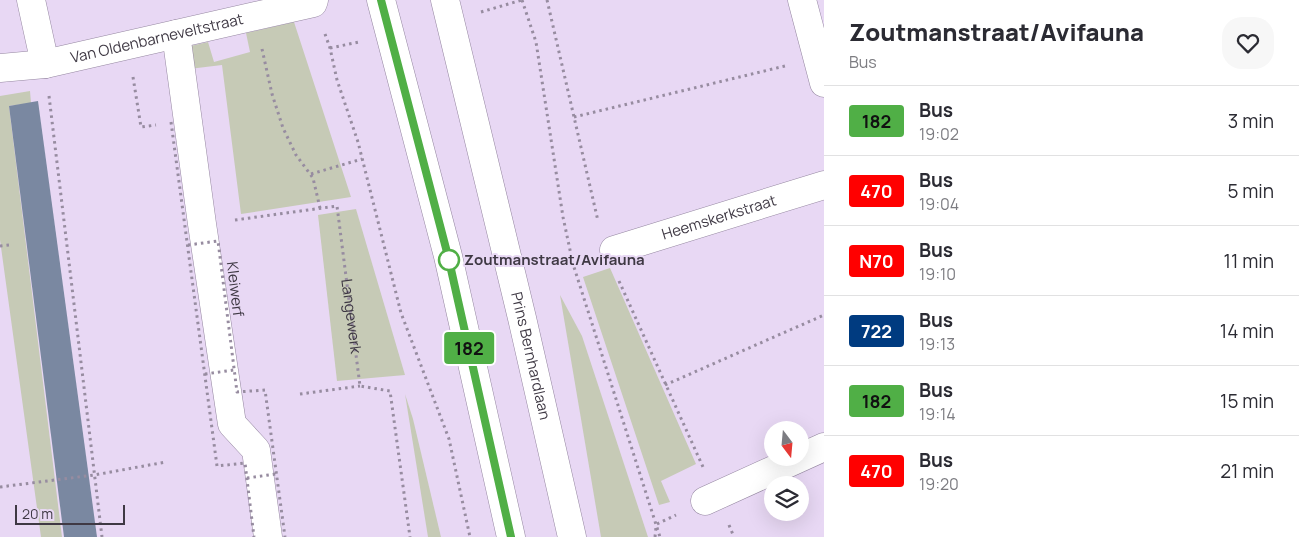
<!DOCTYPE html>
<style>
body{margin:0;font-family:Manrope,sans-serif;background:#f7f7f7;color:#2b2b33;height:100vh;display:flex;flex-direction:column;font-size:19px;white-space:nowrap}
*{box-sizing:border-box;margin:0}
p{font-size:16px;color:#7c7c81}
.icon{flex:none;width:28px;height:28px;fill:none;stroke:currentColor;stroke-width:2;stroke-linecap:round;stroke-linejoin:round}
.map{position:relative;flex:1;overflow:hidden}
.side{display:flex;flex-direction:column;background:#fff;width:475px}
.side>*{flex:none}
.badge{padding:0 10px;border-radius:4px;font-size:18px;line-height:32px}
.needle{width:32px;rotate:164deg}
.controls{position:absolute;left:764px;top:421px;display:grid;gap:10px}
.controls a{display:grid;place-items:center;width:45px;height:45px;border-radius:50%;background:#fff;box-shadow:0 5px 20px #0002;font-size:25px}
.scale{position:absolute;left:15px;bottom:12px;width:110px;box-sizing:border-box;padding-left:5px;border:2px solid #3f3944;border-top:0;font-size:14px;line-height:18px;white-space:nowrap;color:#3f3944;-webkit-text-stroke:4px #e8d8f4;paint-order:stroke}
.map>.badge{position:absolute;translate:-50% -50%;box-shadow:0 0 0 2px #fff}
.round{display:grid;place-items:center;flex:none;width:52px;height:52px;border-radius:20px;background:#f7f7f7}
.overview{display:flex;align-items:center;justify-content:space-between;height:85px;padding:0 25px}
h1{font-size:24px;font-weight:800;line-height:38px}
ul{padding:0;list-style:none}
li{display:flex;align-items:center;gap:15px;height:70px;padding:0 25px;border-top:1px solid #e1e1e2}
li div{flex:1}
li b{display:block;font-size:19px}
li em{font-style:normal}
li .badge{min-width:55px;font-weight:700;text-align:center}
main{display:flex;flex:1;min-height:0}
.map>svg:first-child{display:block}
.green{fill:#c6cab6}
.water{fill:#7a88a1}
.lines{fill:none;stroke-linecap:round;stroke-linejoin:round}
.minor-casing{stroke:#9587a1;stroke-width:29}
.major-casing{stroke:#9587a1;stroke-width:29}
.path{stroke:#978ca0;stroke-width:3;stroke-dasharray:2.5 4;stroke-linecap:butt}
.minor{stroke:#fff;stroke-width:28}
.major{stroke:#fff;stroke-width:28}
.path-bridge{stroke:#978ca0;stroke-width:3;stroke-dasharray:2.5 4;stroke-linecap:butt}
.line-casing{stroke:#fff;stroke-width:11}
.line{stroke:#50af46;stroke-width:8}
.stop-dot{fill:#fff;stroke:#50af46;stroke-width:2.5}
.labels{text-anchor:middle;stroke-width:4;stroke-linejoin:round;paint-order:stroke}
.street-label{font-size:15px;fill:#3f3944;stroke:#e8d8f4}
.stop-label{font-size:15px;font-weight:bold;fill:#3f3944;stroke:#e8d8f4;text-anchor:start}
</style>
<main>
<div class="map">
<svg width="824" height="537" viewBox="0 0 824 537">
<rect width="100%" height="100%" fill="#e8d8f4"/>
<g class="green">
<polygon points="294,22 351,197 241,214 222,65 189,69 186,47 208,42 214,62 250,52 246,33"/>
<polygon points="30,91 31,103 9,106 62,537 41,537 0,240 0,96"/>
<polygon points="356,209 405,375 337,381 318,215"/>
<polygon points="610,268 696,464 661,481 670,502 659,505 583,277"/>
<polygon points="560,295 582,336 648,537 601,537"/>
<polygon points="405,394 413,419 441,537 428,537"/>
</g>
<polygon class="water" points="38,101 97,537 64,537 9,106"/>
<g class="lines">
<defs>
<g id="minor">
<polyline points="31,0 45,64"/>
<polyline points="802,0 824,83"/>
<polyline points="176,34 202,224 232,424 256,450 268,537"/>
<path id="s2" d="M0,68L45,64L313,3L314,0"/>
<path id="s3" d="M614,250L824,185"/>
<polyline points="705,501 824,447"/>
</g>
<g id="major">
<polyline points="381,0 448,256 511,537"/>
<path id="s4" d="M445,0L522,318L572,537"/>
</g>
</defs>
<use href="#minor" class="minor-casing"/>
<use href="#major" class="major-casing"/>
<g class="path">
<polyline points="522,0 536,42 563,217 573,264 660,537"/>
<polyline points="547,0 598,221"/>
<polyline points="481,12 522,0"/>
<polyline points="325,34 330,48 337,80 358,142 401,313 449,439 470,537"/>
<polyline points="330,48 359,42"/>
<polyline points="262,49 272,94 283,128 296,155 313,178 320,208"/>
<polyline points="133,77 141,127 156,125"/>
<polyline points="49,96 102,537"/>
<polyline points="574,117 785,66"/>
<polyline points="311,174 362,159"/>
<path id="s1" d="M235,220L337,206L360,386L390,391L410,537"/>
<polyline points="0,246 10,245"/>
<polyline points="619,281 703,467"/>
<polyline points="665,385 824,315"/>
<polyline points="300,394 360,386"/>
<polyline points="0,487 94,475 166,462"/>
<polyline points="657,524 676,515"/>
<polyline points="729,525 734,537"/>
<polyline points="655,537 656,527"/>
</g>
<use href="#minor" class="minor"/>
<use href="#major" class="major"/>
<g class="path-bridge">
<polyline points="171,122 217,466 245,463 254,537"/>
<polyline points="188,245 218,241 237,392 265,390 285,537"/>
<polyline points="205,374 234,370"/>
<polyline points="247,478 276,474"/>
</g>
</g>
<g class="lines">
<defs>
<polyline id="line" points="381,0 448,256 511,537"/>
</defs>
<use href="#line" class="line-casing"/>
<use href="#line" class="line"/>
</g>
<circle class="stop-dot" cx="449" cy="260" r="10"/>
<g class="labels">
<g class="street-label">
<text dy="5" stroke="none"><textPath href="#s2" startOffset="160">Van Oldenbarneveltstraat</textPath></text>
<text dy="5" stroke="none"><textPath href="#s3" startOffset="110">Heemskerkstraat</textPath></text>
<text transform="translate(235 289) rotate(83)" y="5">Kleiwerf</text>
<text dy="5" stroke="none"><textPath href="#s1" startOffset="214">Langewerk</textPath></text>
<text dy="5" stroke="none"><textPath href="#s4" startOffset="366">Prins Bernhardlaan</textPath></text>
</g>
<g class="stop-label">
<text x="464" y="265">Zoutmanstraat/Avifauna</text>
</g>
</g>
</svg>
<div class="controls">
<a><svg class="needle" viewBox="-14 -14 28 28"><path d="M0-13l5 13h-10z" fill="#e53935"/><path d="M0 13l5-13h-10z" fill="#7c7c81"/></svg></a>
<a><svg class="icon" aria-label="layers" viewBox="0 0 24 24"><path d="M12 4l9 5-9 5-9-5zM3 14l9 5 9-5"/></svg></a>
</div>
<div class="scale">20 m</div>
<b class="badge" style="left:469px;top:348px;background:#50af46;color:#111">182</b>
</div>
<section class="side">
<div class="overview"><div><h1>Zoutmanstraat/Avifauna</h1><p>Bus</p></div><a class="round"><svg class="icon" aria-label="heart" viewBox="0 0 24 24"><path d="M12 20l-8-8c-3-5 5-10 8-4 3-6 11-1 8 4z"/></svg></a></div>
<ul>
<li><span class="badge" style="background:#50af46;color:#111">182</span><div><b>Bus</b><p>19:02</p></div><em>3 min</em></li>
<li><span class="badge" style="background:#f00;color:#fff">470</span><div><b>Bus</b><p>19:04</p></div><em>5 min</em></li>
<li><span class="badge" style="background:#f00;color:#fff">N70</span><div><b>Bus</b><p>19:10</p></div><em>11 min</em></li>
<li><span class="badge" style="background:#003b80;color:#fff">722</span><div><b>Bus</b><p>19:13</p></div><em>14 min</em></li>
<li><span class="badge" style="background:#50af46;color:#111">182</span><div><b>Bus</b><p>19:14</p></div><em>15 min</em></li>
<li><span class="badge" style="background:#f00;color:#fff">470</span><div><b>Bus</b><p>19:20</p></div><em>21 min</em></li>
</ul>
</section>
</main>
